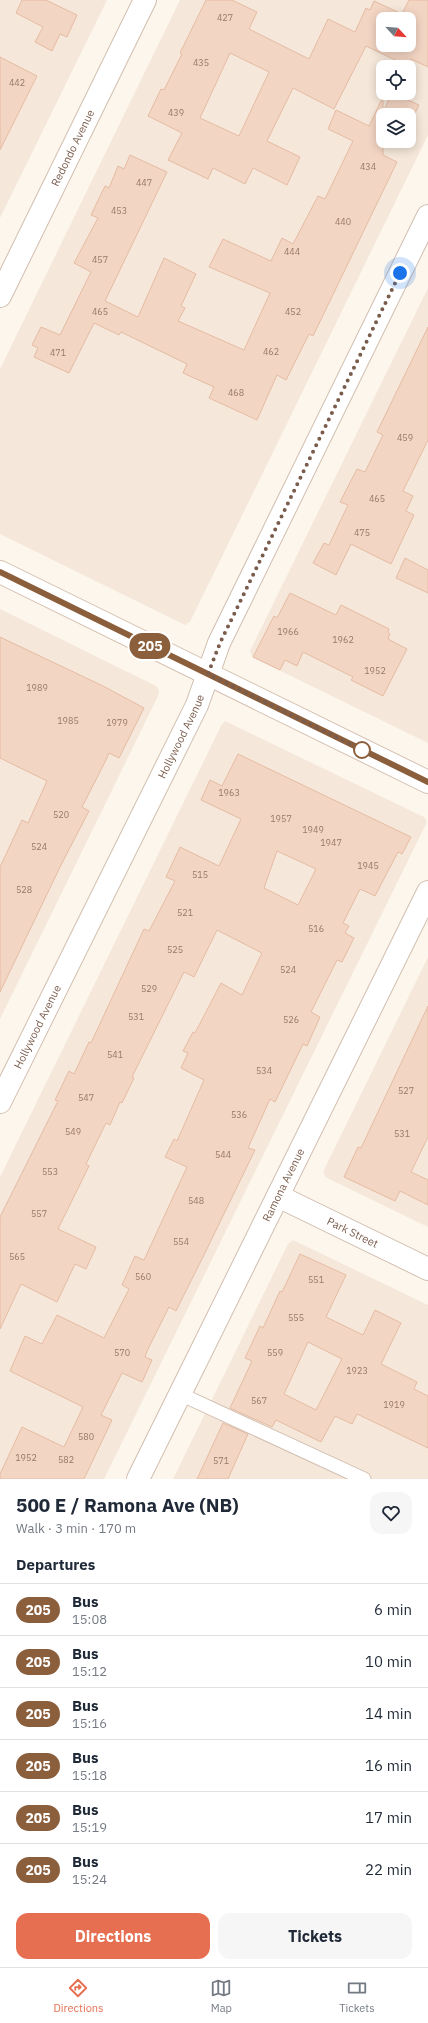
<!DOCTYPE html>
<meta charset="utf-8">
<style>
body{margin:0;font-family:"IBM Plex Sans",sans-serif;background:#f6f6f7;color:#1f2937;height:100vh;display:flex;flex-direction:column;font-size:15px;white-space:nowrap}
*{box-sizing:border-box;margin:0}
p{font-size:13px;color:#747a83}
.icon{flex:none;width:22px;height:22px;fill:none;stroke:currentColor;stroke-width:2;stroke-linecap:round;stroke-linejoin:round}
.map{position:relative;height:1479px;overflow:hidden}
.side{display:flex;flex-direction:column;background:#fff;flex:1}
.side>*{flex:none}
.badge{padding:0 8px;border-radius:13px;font-size:14px;line-height:26px}
.needle{width:26px;rotate:116deg}
.fabs{position:absolute;left:376px;top:12px;display:grid;gap:8px}
.fabs a{display:grid;place-items:center;width:40px;height:40px;border-radius:8px;background:#fff;box-shadow:0 2px 10px #0003;font-size:20px}
.you{position:absolute;width:20px;height:20px;margin:-10px;border:3px solid #fff;border-radius:50%;background:#1a73e8;box-shadow:0 0 0 6px #1a73e833}
.map>.badge{position:absolute;translate:-50% -50%;box-shadow:0 0 0 2px #fff}
h2{padding:0 16px;font-size:15px;line-height:36px}
.round{display:grid;place-items:center;flex:none;width:42px;height:42px;border-radius:12px;background:#f6f6f7}
.summary{display:flex;align-items:center;justify-content:space-between;height:68px;padding:0 16px}
h1{font-size:19px;font-weight:700;line-height:30px}
.primary-button{display:flex;gap:8px;margin-top:auto;padding:8px 16px}
.primary-button a{flex:1;height:46px;border-radius:12px;background:#e76f51;color:#fff;font-size:16px;font-weight:700;line-height:46px;text-align:center}
.primary-button a+a{background:#f6f6f7;color:#1f2937}
ul{padding:0;list-style:none}
li{display:flex;align-items:center;gap:12px;height:52px;padding:0 16px;border-top:1px solid #e0e1e3}
li div{flex:1}
li b{display:block;font-size:15px}
li em{font-style:normal}
li .badge{min-width:44px;font-weight:700;text-align:center}
.tabs{display:flex;justify-content:space-around;align-items:center;height:56px;border-top:1px solid #e0e1e3;background:#fff;font-size:11px;color:#747a83}
.tabs a{display:grid;justify-items:center;gap:2px}
.tabs .current{color:#e76f51}
.map>svg:first-child{display:block}
.residential{fill:#f5e8da;fill-rule:evenodd}
.building{fill:#f3d5c3;stroke:#e6bba3;fill-rule:evenodd}
.lines{fill:none;stroke-linecap:round;stroke-linejoin:round}
.lane-casing{stroke:#d1beb0;stroke-width:15}
.street-casing{stroke:#d1beb0;stroke-width:24}
.secondary-casing{stroke:#d6c0b0;stroke-width:24}
.lane{stroke:#fff;stroke-width:13}
.street{stroke:#fff;stroke-width:22}
.secondary{stroke:#fff;stroke-width:22}
.line-casing{stroke:#fff;stroke-width:9}
.line{stroke:#8b5e3c;stroke-width:6}
.walk{stroke:#7a5c4d;stroke-width:4;stroke-dasharray:0 7.2}
.stop-dot{fill:#fff;stroke:#8b5e3c;stroke-width:2}
.labels{text-anchor:middle;stroke-width:3;stroke-linejoin:round;paint-order:stroke}
.number-label{font-size:9px;fill:#987a6a}
.street-label{font-size:11px;fill:#7a5c4d;stroke:#fffaf3}
</style>
<div class="map">
<svg width="428" height="1479" viewBox="0 0 428 1479">
<rect width="100%" height="100%" fill="#fdf6ec"/>
<g class="residential">
<polygon points="0,0 107,0 0,218"/>
<path d="M180,0H428V135L190,622L185,625L0,534V369ZM383,19H409V45H383ZM383,67H409V93H383ZM383,115H409V141H383Z"/>
<polygon points="428,288 428,743 252,657 250,651"/>
<polygon points="0,609 156,686 159,690 159,694 0,1019"/>
<polygon points="225,721 424,817 427,822 104,1479 0,1479 0,1177 221,726"/>
<polygon points="428,957 428,1227 327,1178 324,1174 324,1170"/>
<polygon points="293,1240 428,1305 428,1479 173,1479 288,1244"/>
</g>
<g class="building">
<polygon points="22,0 46,0 77,15 67,37 60,34 52,51 35,42 43,27 16,13"/>
<path d="M206,0H232L257,12L249,29L309,59L328,19L355,32L366,8L370,10L374,1L402,14L409,0H428V67L411,59L408,66L366,46L334,109L293,88L267,141L300,157L287,185L253,168L245,184L213,168L208,179L168,160L182,133L148,116L161,89L164,90L182,54L180,53ZM383,19H409V45H383ZM230,53L269,72L239,136L200,118Z"/>
<polygon points="0,57 37,76 0,150"/>
<polygon points="392,93 419,105 409,125 409,115 389,115 383,112 383,155 397,162 313,336 309,334 286,380 277,375 257,420 209,398 214,387 183,373 187,364 121,332 119,335 94,323 69,373 34,357 38,348 32,345 41,327 60,335 91,272 74,263 98,218 91,215 105,186 109,188 118,166 124,169 130,155 167,172 105,301 138,317 164,258 196,274 181,306 185,308 178,321 244,350 270,293 209,267 223,239 271,261 282,238 293,244 318,196 325,199 353,141 328,129 336,110 369,126 383,97 383,112"/>
<polygon points="428,327 428,440 403,491 413,496 406,511 414,515 391,564 351,544 336,575 313,563 324,543 329,545 348,505 340,502 357,469 365,472 383,435 377,432"/>
<polygon points="405,558 428,570 428,593 396,578"/>
<polygon points="290,593 336,615 341,605 389,629 388,632 390,634 388,639 407,649 383,696 351,680 353,677 303,652 297,666 285,660 280,670 253,657 274,616 277,618"/>
<polygon points="0,637 103,686 144,708 119,758 109,753 106,760 82,807 89,811 61,865 0,992 0,867 22,820 28,823 47,781 0,758"/>
<path d="M238,754L411,837L402,854L398,852L375,896L360,889L343,923L349,926L345,933L354,938L342,962L337,960L311,1012L320,1017L307,1046L303,1044L275,1102L270,1099L248,1148L255,1150L202,1259L176,1311L169,1307L148,1349L145,1357L152,1360L142,1382L122,1373L101,1415L112,1420L84,1479H0V1474L22,1427L64,1447L83,1407L10,1371L25,1336L42,1344L57,1315L104,1338L129,1289L122,1285L135,1256L144,1260L187,1167L165,1157L174,1139L177,1141L204,1080L181,1068L188,1053L183,1051L193,1032L195,1033L221,983L242,995L262,953L217,930L194,977L184,972L132,1077L134,1078L122,1103L120,1102L110,1125L106,1123L86,1164L89,1166L58,1229L96,1247L86,1269L75,1264L57,1302L21,1284L0,1329V1217L58,1101L55,1100L69,1071L74,1074L89,1042L91,1043L144,929L149,931L175,881L166,877L180,847L219,866L241,819L201,800L210,780L222,786ZM277,851L316,869L298,905L264,888Z"/>
<polygon points="428,1006 428,1137 411,1172 428,1180 428,1205 400,1191 395,1201 344,1177 358,1147 361,1148"/>
<path d="M300,1254L346,1275L326,1317L363,1335L375,1310L401,1323L381,1364L417,1382L414,1389L428,1396V1448L357,1414L352,1424L335,1416L321,1442L276,1420L272,1427L230,1408L252,1361L245,1358L260,1326L263,1328L280,1291L282,1292ZM308,1342L342,1359L316,1410L284,1394Z"/>
<polygon points="223,1423 248,1434 228,1479 197,1479"/>
</g>
<g class="lines">
<defs>
<polyline id="lane" points="180,1394 364,1479"/>
<g id="street">
<path id="s1" d="M0,296L145,0"/>
<path id="s2" d="M0,1102L197,705L219,643L428,216"/>
<path id="s3" d="M278,1196L428,1269"/>
<path id="s4" d="M138,1479L428,892"/>
</g>
<polyline id="secondary" points="0,572 428,782"/>
</defs>
<use href="#lane" class="lane-casing"/>
<use href="#street" class="street-casing"/>
<use href="#secondary" class="secondary-casing"/>
<use href="#lane" class="lane"/>
<use href="#street" class="street"/>
<use href="#secondary" class="secondary"/>
</g>
<g class="lines">
<defs>
<polyline id="line" points="0,572 428,782"/>
</defs>
<use href="#line" class="line-casing"/>
<use href="#line" class="line"/>
<polyline class="walk" points="362,750 208,674 220,643 400,273"/>
</g>
<circle class="stop-dot" cx="362" cy="750" r="8"/>
<g class="labels">
<g class="number-label">
<text x="225" y="21">427</text>
<text x="201" y="66">435</text>
<text x="17" y="86">442</text>
<text x="176" y="116">439</text>
<text x="368" y="170">434</text>
<text x="144" y="186">447</text>
<text x="119" y="214">453</text>
<text x="343" y="225">440</text>
<text x="292" y="255">444</text>
<text x="100" y="263">457</text>
<text x="100" y="315">465</text>
<text x="293" y="315">452</text>
<text x="271" y="355">462</text>
<text x="58" y="356">471</text>
<text x="236" y="396">468</text>
<text x="405" y="441">459</text>
<text x="377" y="502">465</text>
<text x="362" y="536">475</text>
<text x="288" y="635">1966</text>
<text x="343" y="643">1962</text>
<text x="375" y="674">1952</text>
<text x="37" y="691">1989</text>
<text x="68" y="724">1985</text>
<text x="117" y="726">1979</text>
<text x="229" y="796">1963</text>
<text x="61" y="818">520</text>
<text x="281" y="822">1957</text>
<text x="313" y="833">1949</text>
<text x="331" y="846">1947</text>
<text x="39" y="850">524</text>
<text x="368" y="869">1945</text>
<text x="200" y="878">515</text>
<text x="24" y="893">528</text>
<text x="185" y="916">521</text>
<text x="316" y="932">516</text>
<text x="175" y="953">525</text>
<text x="288" y="973">524</text>
<text x="149" y="992">529</text>
<text x="136" y="1020">531</text>
<text x="291" y="1023">526</text>
<text x="115" y="1058">541</text>
<text x="264" y="1074">534</text>
<text x="406" y="1094">527</text>
<text x="86" y="1101">547</text>
<text x="239" y="1118">536</text>
<text x="73" y="1135">549</text>
<text x="402" y="1137">531</text>
<text x="223" y="1158">544</text>
<text x="50" y="1175">553</text>
<text x="196" y="1204">548</text>
<text x="39" y="1217">557</text>
<text x="181" y="1245">554</text>
<text x="17" y="1260">565</text>
<text x="143" y="1280">560</text>
<text x="316" y="1283">551</text>
<text x="296" y="1321">555</text>
<text x="122" y="1356">570</text>
<text x="275" y="1356">559</text>
<text x="357" y="1374">1923</text>
<text x="259" y="1404">567</text>
<text x="394" y="1408">1919</text>
<text x="86" y="1440">580</text>
<text x="26" y="1461">1952</text>
<text x="66" y="1463">582</text>
<text x="221" y="1464">571</text>
</g>
<g class="street-label">
<text dy="4" stroke="none"><textPath href="#s1" startOffset="165">Redondo Avenue</textPath></text>
<text dy="4" stroke="none"><textPath href="#s2" startOffset="408">Hollywood Avenue</textPath></text>
<text dy="4" stroke="none"><textPath href="#s2" startOffset="84">Hollywood Avenue</textPath></text>
<text dy="4" stroke="none"><textPath href="#s4" startOffset="328">Ramona Avenue</textPath></text>
<text dy="4" stroke="none"><textPath href="#s3" startOffset="83">Park Street</textPath></text>
</g>
</g>
</svg>
<div class="fabs">
<a><svg class="needle" viewBox="-14 -14 28 28"><path d="M0-13l5 13h-10z" fill="#e53935"/><path d="M0 13l5-13h-10z" fill="#747a83"/></svg></a>
<a><svg class="icon" aria-label="locate" viewBox="0 0 24 24"><circle cx="12" cy="12" r="6"/><path d="M12 2v4M12 18v4M2 12h4M18 12h4"/></svg></a>
<a><svg class="icon" aria-label="layers" viewBox="0 0 24 24"><path d="M12 4l9 5-9 5-9-5zM3 14l9 5 9-5"/></svg></a>
</div>
<div class="you" style="left:400px;top:273px"></div>
<b class="badge" style="left:150px;top:646px;background:#8b5e3c;color:#fff">205</b>
</div>
<section class="side">
<div class="summary"><div><h1>500 E / Ramona Ave (NB)</h1><p>Walk · 3 min · 170 m</p></div><a class="round"><svg class="icon" aria-label="heart" viewBox="0 0 24 24"><path d="M12 20l-8-8c-3-5 5-10 8-4 3-6 11-1 8 4z"/></svg></a></div>
<h2>Departures</h2>
<ul>
<li><span class="badge" style="background:#8b5e3c;color:#fff">205</span><div><b>Bus</b><p>15:08</p></div><em>6 min</em></li>
<li><span class="badge" style="background:#8b5e3c;color:#fff">205</span><div><b>Bus</b><p>15:12</p></div><em>10 min</em></li>
<li><span class="badge" style="background:#8b5e3c;color:#fff">205</span><div><b>Bus</b><p>15:16</p></div><em>14 min</em></li>
<li><span class="badge" style="background:#8b5e3c;color:#fff">205</span><div><b>Bus</b><p>15:18</p></div><em>16 min</em></li>
<li><span class="badge" style="background:#8b5e3c;color:#fff">205</span><div><b>Bus</b><p>15:19</p></div><em>17 min</em></li>
<li><span class="badge" style="background:#8b5e3c;color:#fff">205</span><div><b>Bus</b><p>15:24</p></div><em>22 min</em></li>
</ul>
<div class="primary-button"><a>Directions</a><a>Tickets</a></div>
</section>
<nav class="tabs">
<a class="current"><svg class="icon" aria-label="directions" viewBox="0 0 24 24"><path d="M12 3l9 9-9 9-9-9zM9 14v-3h6M13 9l2 2-2 2"/></svg>Directions</a>
<a><svg class="icon" aria-label="map" viewBox="0 0 24 24"><path d="M3 6l6-2 6 2 6-2v14l-6 2-6-2-6 2zM9 4v14M15 6v14"/></svg>Map</a>
<a><svg class="icon" aria-label="tickets" viewBox="0 0 24 24"><path d="M3 7h18v10H3zM15 7v10"/></svg>Tickets</a>
</nav>
